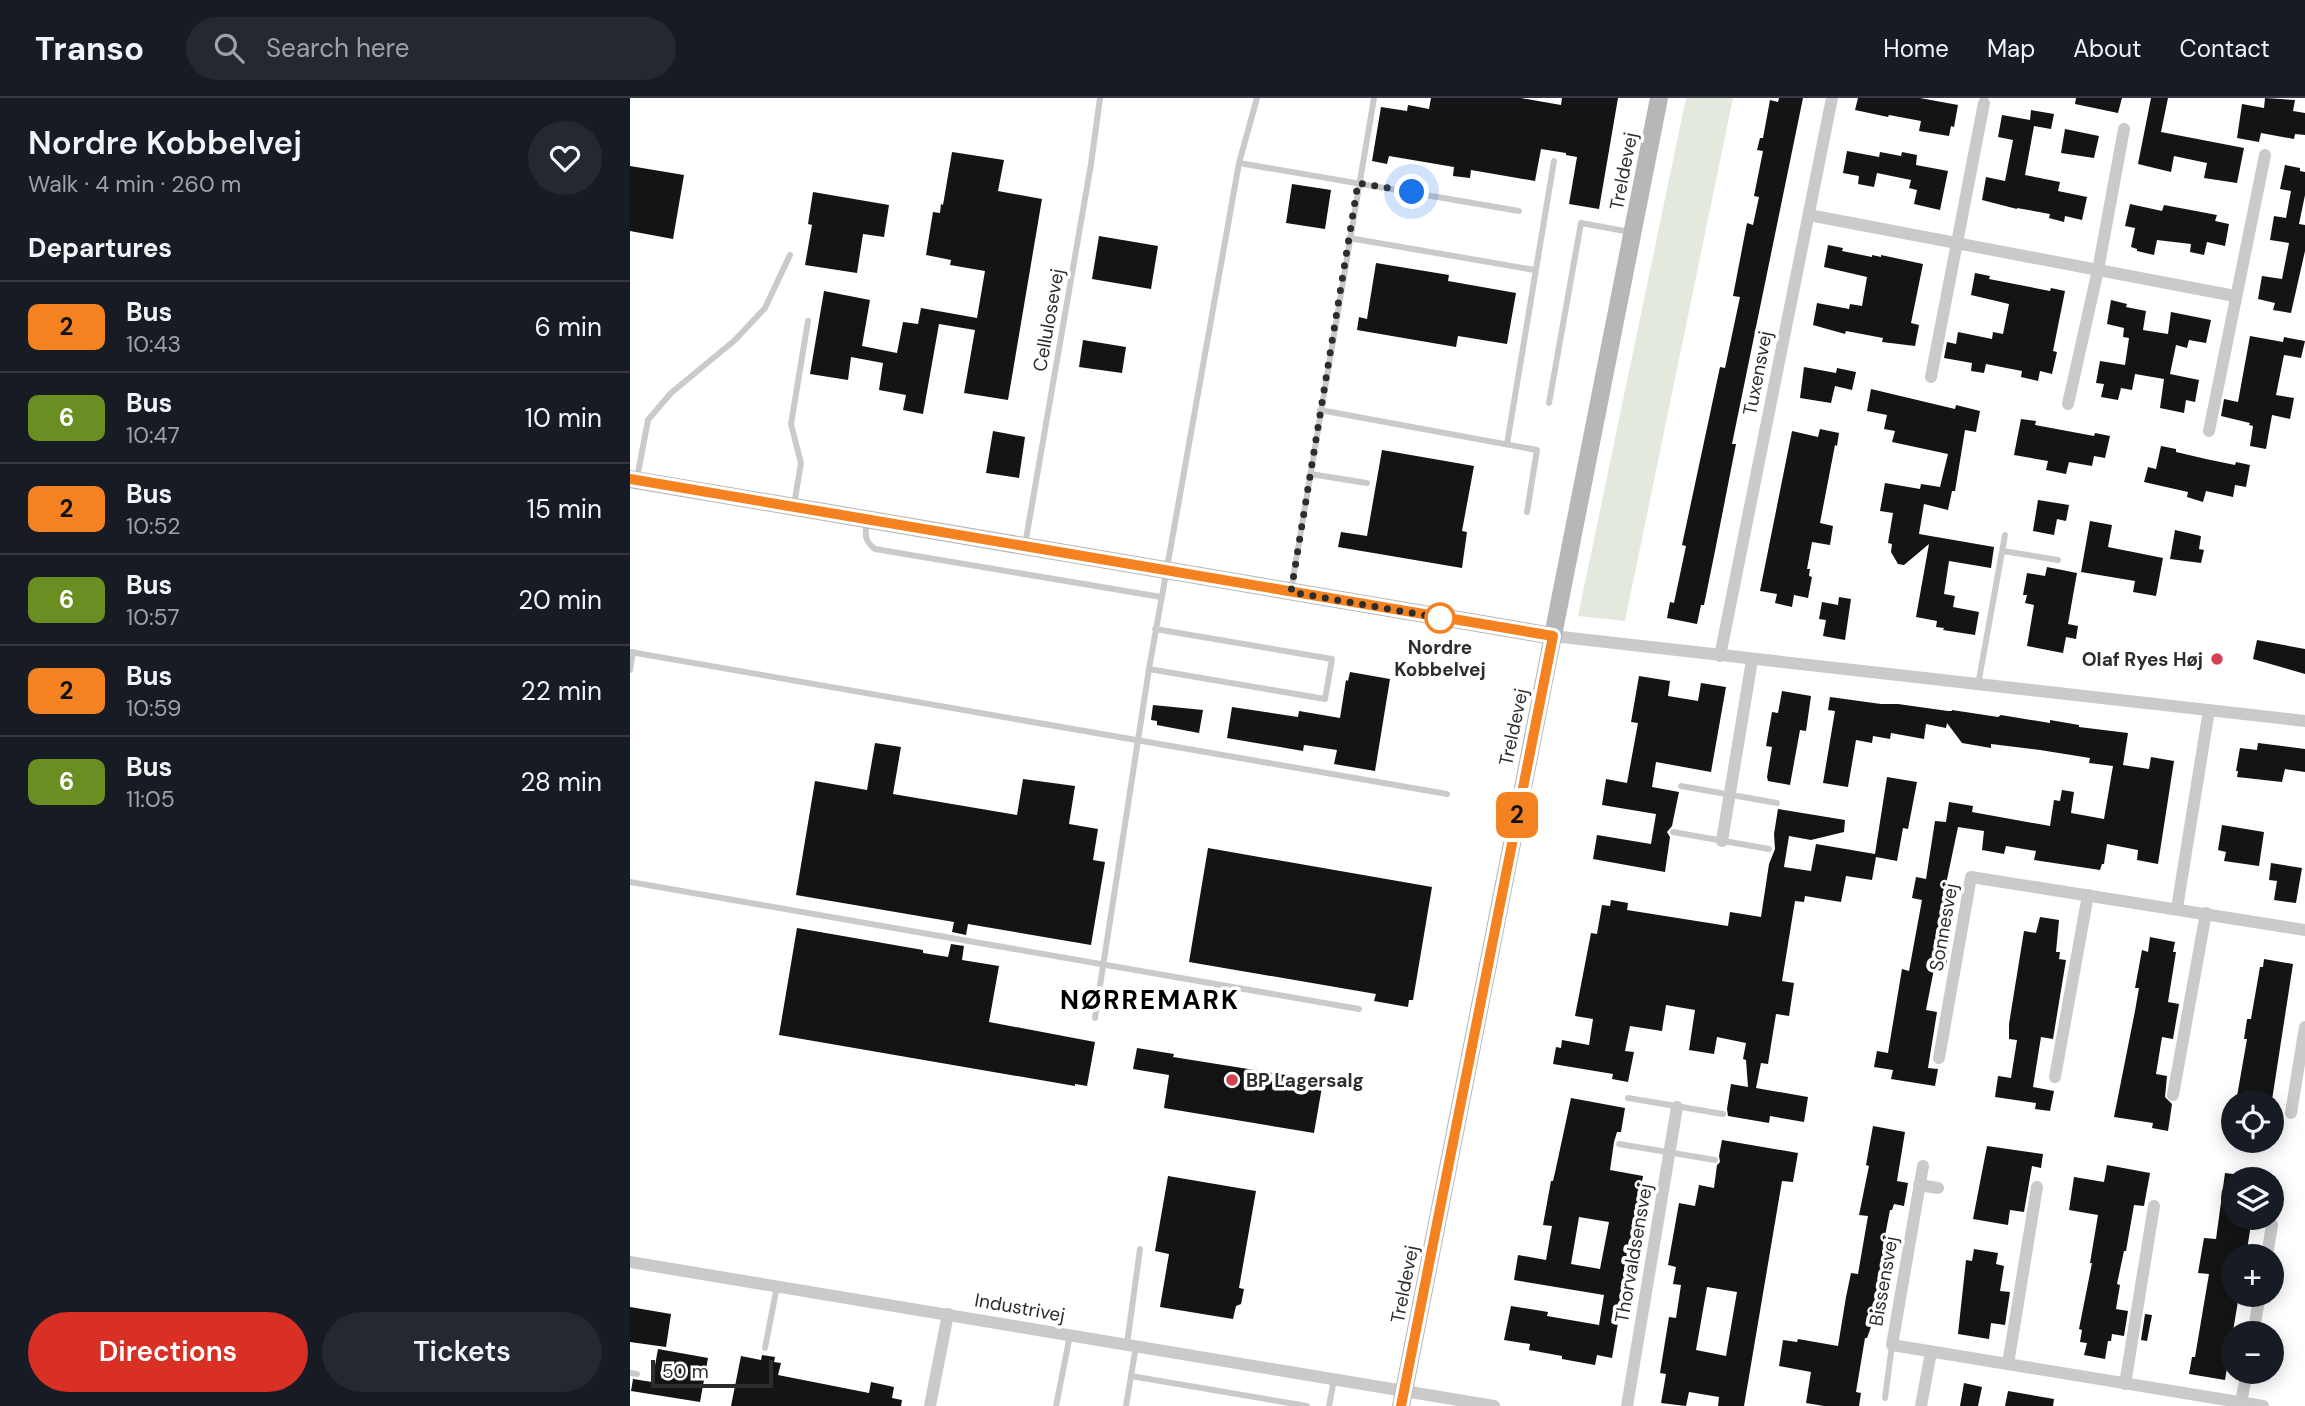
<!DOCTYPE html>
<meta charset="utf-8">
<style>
body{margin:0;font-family:"DM Sans",sans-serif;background:#242831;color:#f1f3f6;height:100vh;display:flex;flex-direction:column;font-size:26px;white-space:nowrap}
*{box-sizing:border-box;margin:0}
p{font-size:23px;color:#9ea1a6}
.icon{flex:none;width:38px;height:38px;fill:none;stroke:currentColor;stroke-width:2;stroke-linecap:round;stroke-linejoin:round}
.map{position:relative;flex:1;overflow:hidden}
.panel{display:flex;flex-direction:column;background:#171b24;width:630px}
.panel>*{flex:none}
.badge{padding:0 14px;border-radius:10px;font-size:24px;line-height:46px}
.controls{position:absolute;left:1591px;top:992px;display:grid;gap:14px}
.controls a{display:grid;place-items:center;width:63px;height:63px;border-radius:50%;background:#171b24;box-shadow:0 4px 18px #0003;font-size:35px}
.scale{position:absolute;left:21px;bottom:18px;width:122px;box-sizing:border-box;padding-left:7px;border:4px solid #2d2d2d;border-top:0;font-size:19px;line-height:24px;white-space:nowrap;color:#2d2d2d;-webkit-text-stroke:5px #fff;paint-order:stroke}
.you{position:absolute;width:35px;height:35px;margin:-18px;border:5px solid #fff;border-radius:50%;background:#1a73e8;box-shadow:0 0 0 10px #1a73e833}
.map>.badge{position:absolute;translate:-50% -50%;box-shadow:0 0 0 4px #fff}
h2{padding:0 28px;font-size:26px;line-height:63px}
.round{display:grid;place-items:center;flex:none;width:74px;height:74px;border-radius:37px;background:#242831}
.head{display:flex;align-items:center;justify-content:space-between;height:119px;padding:0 28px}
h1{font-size:33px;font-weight:600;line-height:52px}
.button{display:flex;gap:14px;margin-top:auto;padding:14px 28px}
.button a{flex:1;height:80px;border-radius:42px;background:#d93025;color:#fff;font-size:28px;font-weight:600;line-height:80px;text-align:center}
.button a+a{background:#242831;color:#f1f3f6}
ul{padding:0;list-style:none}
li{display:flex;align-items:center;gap:21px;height:91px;padding:0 28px;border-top:2px solid #363941}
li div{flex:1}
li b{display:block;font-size:26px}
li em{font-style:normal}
li .badge{min-width:77px;font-weight:700;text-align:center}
header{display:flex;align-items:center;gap:42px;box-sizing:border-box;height:98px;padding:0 35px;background:#171b24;border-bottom:2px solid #363941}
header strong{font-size:33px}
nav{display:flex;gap:38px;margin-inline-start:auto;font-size:24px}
.search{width:490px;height:63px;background:#242831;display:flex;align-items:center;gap:18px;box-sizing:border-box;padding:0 24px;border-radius:38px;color:#9ea1a6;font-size:26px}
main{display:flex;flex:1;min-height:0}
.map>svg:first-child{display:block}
.green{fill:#e4e9dd}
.building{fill:#141414;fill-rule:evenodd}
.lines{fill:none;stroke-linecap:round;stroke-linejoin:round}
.lane{stroke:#cacaca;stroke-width:6}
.street{stroke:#cacaca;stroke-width:12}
.secondary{stroke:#b7b7b7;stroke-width:18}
.line-casing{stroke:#fff;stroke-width:16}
.line{stroke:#f58220;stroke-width:10}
.walk{stroke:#2d2d2d;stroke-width:7;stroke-dasharray:0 12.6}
.stop-dot{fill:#fff;stroke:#f58220;stroke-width:3.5}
.poi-dot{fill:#d14353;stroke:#fff;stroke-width:2.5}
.labels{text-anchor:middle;stroke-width:7;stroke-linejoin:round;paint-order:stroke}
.street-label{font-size:19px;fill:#2d2d2d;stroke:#fff}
.stop-label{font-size:19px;font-weight:bold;fill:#2d2d2d;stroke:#fff}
.poi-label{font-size:19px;font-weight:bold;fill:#2d2d2d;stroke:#fff;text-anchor:end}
.district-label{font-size:26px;font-weight:bold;letter-spacing:2px;fill:#000;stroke:#fff}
</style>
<header>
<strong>Transo</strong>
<div class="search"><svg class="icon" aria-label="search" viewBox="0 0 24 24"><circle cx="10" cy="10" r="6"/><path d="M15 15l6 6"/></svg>Search here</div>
<nav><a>Home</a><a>Map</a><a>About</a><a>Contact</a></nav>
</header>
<main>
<section class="panel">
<div class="head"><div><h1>Nordre Kobbelvej</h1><p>Walk · 4 min · 260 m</p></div><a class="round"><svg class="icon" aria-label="heart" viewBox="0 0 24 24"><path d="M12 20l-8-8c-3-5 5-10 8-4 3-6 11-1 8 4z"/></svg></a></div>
<h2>Departures</h2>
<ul>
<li><span class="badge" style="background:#f58220;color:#111">2</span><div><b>Bus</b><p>10:43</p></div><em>6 min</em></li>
<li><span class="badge" style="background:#6b8e23;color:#fff">6</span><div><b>Bus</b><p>10:47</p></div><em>10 min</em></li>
<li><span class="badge" style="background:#f58220;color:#111">2</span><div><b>Bus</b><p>10:52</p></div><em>15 min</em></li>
<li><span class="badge" style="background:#6b8e23;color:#fff">6</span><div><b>Bus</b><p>10:57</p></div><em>20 min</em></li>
<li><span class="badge" style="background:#f58220;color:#111">2</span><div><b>Bus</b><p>10:59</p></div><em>22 min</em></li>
<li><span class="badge" style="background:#6b8e23;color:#fff">6</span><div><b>Bus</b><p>11:05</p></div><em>28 min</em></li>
</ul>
<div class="button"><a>Directions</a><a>Tickets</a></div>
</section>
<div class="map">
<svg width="1675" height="1308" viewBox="0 0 1675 1308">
<rect width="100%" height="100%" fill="#fff"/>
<polygon class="green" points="1056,0 1103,0 995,523 948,518"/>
<g class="building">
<polygon points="801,0 891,0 931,7 932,0 988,0 969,111 939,106 947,59 936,57 936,55 911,51 905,83 841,72 840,80 823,78 824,69 759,58 757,66 742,63 751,9 777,13 778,7 799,11"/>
<polygon points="1149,0 1173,0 1102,346 1106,346 1085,453 1074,507 1071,507 1067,526 1037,520 1040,504 1044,505 1056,448 1052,447 1090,269 1095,270 1110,199 1103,198 1117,125 1123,127 1129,99 1124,98 1133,53 1127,52 1130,40 1133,40 1140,2 1148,4"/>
<polygon points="1228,0 1290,0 1328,7 1324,29 1321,28 1319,38 1289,33 1291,23 1259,17 1258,19 1225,12"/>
<polygon points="1446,0 1492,0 1488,15 1445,6"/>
<polygon points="1521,0 1538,0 1531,34 1614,50 1607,85 1574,80 1577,65 1544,58 1541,74 1508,66"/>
<polygon points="1635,0 1665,2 1663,13 1675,15 1675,37 1665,36 1664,41 1631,35 1629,44 1607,40 1612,6 1634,10"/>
<polygon points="1401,12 1424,16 1421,31 1404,28 1395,77 1430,84 1428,93 1457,99 1452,122 1435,118 1434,124 1419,120 1420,116 1387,110 1387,111 1352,102 1356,79 1375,83 1383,42 1368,39 1372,17 1400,22"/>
<polygon points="1435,31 1469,38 1464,60 1431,55"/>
<polygon points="1217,53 1249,59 1250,54 1271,58 1272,54 1287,57 1286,67 1318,73 1310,112 1284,106 1287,92 1279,90 1281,82 1247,75 1244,89 1228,86 1229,78 1213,75"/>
<polygon points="322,54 374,62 368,93 412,101 378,302 334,295 345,232 309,226 293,316 273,312 276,297 249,292 253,265 221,259 218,282 180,276 194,193 240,202 232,248 267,255 273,224 288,226 291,210 347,220 355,173 320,167 321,162 296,157 303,114 310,115 311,106 313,107"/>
<polygon points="1655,67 1670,70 1670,73 1675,74 1675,97 1669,126 1675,127 1675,153 1661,215 1643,212 1645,205 1628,201 1632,178 1652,181 1659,145 1640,142 1644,118 1656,120 1661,93 1650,91"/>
<polygon points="0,68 54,77 43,141 0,133"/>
<polygon points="662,86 701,92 695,131 656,125"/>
<polygon points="183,94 259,107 254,139 233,136 227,175 175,167 182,127 178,126"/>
<polygon points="1500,106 1532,113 1534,107 1587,117 1585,123 1599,126 1595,148 1577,144 1574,157 1560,154 1561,146 1527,142 1524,157 1507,153 1507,151 1501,149 1505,130 1495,128"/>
<polygon points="469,138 528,148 521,191 462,181"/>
<polygon points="1198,147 1213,150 1212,153 1242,159 1242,157 1251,159 1251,157 1293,166 1281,225 1289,227 1285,248 1252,244 1253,240 1216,233 1215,236 1183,227 1187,205 1219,211 1220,206 1232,208 1237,179 1194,169"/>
<polygon points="746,165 819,177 818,183 886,195 877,246 828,238 826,249 727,232 729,219 737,221"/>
<polygon points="1345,175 1360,178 1359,181 1420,193 1421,190 1435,193 1423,253 1427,254 1422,276 1410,273 1408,283 1391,279 1392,273 1356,266 1354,275 1341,273 1342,265 1314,260 1317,244 1326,246 1328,234 1362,241 1363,234 1373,236 1379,206 1341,197"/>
<polygon points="1481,202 1497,206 1496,209 1516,213 1513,232 1538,236 1541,214 1581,222 1576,245 1559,242 1557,250 1546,247 1540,276 1569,282 1565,304 1556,302 1554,315 1530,310 1534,281 1505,276 1502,292 1491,290 1488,302 1471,299 1474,286 1466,285 1470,263 1495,267 1499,240 1493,239 1494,230 1477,226"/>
<polygon points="1620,238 1653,244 1654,239 1675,243 1671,260 1654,257 1646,297 1664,300 1660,321 1642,317 1636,351 1620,348 1623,328 1619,327 1620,325 1591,318 1594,301 1608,304"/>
<polygon points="453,242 496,249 492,275 449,269"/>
<polygon points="1174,269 1206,275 1207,270 1226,274 1222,292 1205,288 1201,305 1170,300"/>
<polygon points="1241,291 1325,311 1326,307 1350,313 1346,334 1335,332 1325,393 1322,393 1318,412 1294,406 1289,436 1364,449 1361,470 1319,463 1314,496 1325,498 1323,509 1349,514 1345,537 1313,532 1314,530 1306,529 1307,523 1286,519 1299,446 1274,467 1268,466 1261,454 1262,446 1258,445 1263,415 1250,413 1255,385 1290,391 1291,386 1310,389 1318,356 1262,344 1265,333 1254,331 1257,317 1237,313"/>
<polygon points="1391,321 1406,323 1405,327 1464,338 1465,335 1480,338 1475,360 1464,358 1462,368 1439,364 1436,376 1416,372 1418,363 1384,357"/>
<polygon points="1190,331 1209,335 1207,348 1205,347 1190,425 1203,428 1200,447 1182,444 1177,471 1180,471 1179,478 1182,479 1178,500 1164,497 1162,509 1145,505 1147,496 1130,493 1162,333 1188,339"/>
<polygon points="363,333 395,339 389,380 356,375"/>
<polygon points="1531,348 1546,351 1546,354 1576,361 1605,367 1606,364 1620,367 1616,389 1605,387 1603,399 1576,393 1573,404 1557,399 1558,394 1514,384 1518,369 1526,371"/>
<polygon points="752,352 844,368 832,433 837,434 832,470 708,449 711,434 737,438"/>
<polygon points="1408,402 1439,407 1436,423 1427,421 1424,437 1403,433"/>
<polygon points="1460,423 1482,427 1478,449 1533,460 1526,498 1503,494 1505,483 1451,474"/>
<polygon points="1545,432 1571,438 1569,451 1574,452 1571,465 1540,461"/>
<polygon points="1417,469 1447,475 1438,526 1448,528 1446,541 1436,539 1433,555 1397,548 1404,507 1395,505 1397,497 1393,497 1397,475 1415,478"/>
<polygon points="1209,499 1221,501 1215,542 1193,538 1196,522 1189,521 1192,504 1208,507"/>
<polygon points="1627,542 1675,551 1675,576 1623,561"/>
<polygon points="720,574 760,581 745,673 704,666 707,652 674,647 673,653 597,640 602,609 668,619 669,613 710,620 716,582 718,583"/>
<polygon points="1009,578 1040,583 1038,598 1068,603 1071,585 1096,589 1081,674 1026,664 1022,689 1049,694 1042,728 1037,734 1040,739 1035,774 963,761 967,737 1021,746 1026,716 972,707 976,681 997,685 1008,625 1001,624"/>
<polygon points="1152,593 1181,598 1176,633 1170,632 1160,687 1138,683 1137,679 1142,649 1136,648 1142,614 1148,615"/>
<polygon points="1200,599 1251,606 1268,606 1318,613 1322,613 1322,612 1368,619 1371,617 1420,625 1420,622 1449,627 1449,629 1498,635 1493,667 1519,671 1521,659 1544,663 1528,766 1507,762 1508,752 1477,746 1474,766 1472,766 1470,772 1404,762 1406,753 1376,748 1374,756 1352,752 1354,733 1328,729 1315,791 1317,791 1313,817 1323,818 1318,857 1315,873 1304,871 1296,912 1307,914 1298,970 1308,971 1305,988 1261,981 1263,972 1244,969 1247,953 1258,955 1272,871 1279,873 1292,802 1282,800 1286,779 1296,781 1305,723 1316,724 1319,704 1343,708 1342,714 1420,728 1424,702 1430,703 1432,692 1444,694 1441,715 1474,721 1483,668 1459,665 1460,660 1410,652 1361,646 1361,650 1332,645 1317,625 1316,630 1296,626 1294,641 1261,635 1260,641 1243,638 1242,645 1226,642 1218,689 1193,685 1205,613 1198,612"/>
<polygon points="523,607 573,612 569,635 527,627 527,623 521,622"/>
<polygon points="245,645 271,649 263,696 387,717 393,681 445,688 439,726 468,731 463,762 475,764 461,847 338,826 336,837 322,834 324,824 166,797 185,683 237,692"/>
<polygon points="1628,645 1675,651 1675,674 1655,671 1652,684 1607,679 1608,673 1606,673 1610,650 1627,652"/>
<polygon points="1257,679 1287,684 1278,731 1273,730 1267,763 1246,759 1242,782 1216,778 1211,804 1175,798 1174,804 1165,803 1152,883 1164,885 1159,918 1146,916 1138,966 1131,965 1126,990 1178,999 1174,1024 1140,1018 1139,1025 1098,1018 1097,1011 1101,986 1118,989 1116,962 1113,961 1116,945 1087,939 1084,956 1059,952 1065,912 1036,907 1032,933 1000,928 995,953 1004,954 998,984 982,981 983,976 923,966 926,949 931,950 932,942 959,947 963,921 945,918 961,835 967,836 972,807 980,808 981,802 998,805 997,812 1098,828 1100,814 1131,819 1139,766 1145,751 1144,736 1148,711 1215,722 1214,734 1181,742 1159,738 1154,769 1181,773 1186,746 1245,756"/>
<polygon points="1592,727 1634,734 1629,768 1594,763 1596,754 1588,752"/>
<polygon points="578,750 802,789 783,902 779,902 778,909 744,903 746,896 559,864"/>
<polygon points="1641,765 1672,770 1666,805 1644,802 1647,783 1639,782"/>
<polygon points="1410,819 1429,822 1426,854 1430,854 1429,861 1436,862 1423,941 1411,939 1403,989 1424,993 1420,1013 1405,1011 1406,1005 1365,999 1368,978 1381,980 1387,942 1379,941 1379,926 1394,833 1406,835"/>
<polygon points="167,830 293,852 293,855 318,859 321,846 334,848 332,862 369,868 359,924 465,944 457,988 445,986 445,988 149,937"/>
<polygon points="1520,839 1545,844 1543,854 1546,854 1538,904 1549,906 1543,941 1532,939 1526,976 1537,978 1535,999 1542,1006 1538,1033 1522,1030 1523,1025 1484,1019 1505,913 1509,890 1505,890 1512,852 1518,854"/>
<polygon points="1634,861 1663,866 1642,1002 1639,1001 1639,1004 1606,1004 1617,941 1614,941 1617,921 1621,921 1630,869 1633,869"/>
<polygon points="507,950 544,956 543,959 693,983 684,1035 534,1010 539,977 503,971"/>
<path d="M941,1000L995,1010L991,1034H987L984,1044L980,1072L1013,1078L982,1260L967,1257L965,1267L932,1261V1258L899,1252L900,1246L874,1242L881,1208L918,1214L917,1218L969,1227L974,1197L884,1182L888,1157L916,1162L922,1128L913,1127L921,1083H923L926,1070ZM949,1119L979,1124L970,1171L941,1166Z"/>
<polygon points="1243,1028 1275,1034 1267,1083 1278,1085 1274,1108 1264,1106 1262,1112 1260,1112 1253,1148 1255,1155 1246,1210 1244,1210 1241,1229 1237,1240 1235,1240 1226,1294 1231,1295 1229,1308 1194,1308 1176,1305 1181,1274 1149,1268 1153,1242 1167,1244 1168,1241 1208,1248 1216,1199 1221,1175 1228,1176 1238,1118 1229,1117 1239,1068 1236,1067"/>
<path d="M1092,1042L1168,1055L1163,1084L1152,1083L1114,1308H1088L1089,1299L1059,1294L1056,1308L1031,1305L1036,1276L1030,1275L1039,1219L1046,1220L1051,1187L1043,1186L1046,1169L1038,1167L1049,1105L1065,1108L1069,1087L1084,1090L1087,1067L1090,1064L1089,1058ZM1077,1189L1107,1194L1096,1258L1066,1252Z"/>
<polygon points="1357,1048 1413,1056 1411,1070 1402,1068 1394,1114 1380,1112 1378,1127 1343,1121"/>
<polygon points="1477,1067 1520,1075 1514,1108 1504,1107 1496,1153 1494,1153 1487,1186 1490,1187 1486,1211 1498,1213 1494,1238 1482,1236 1481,1243 1478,1243 1475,1261 1454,1257 1457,1245 1450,1244 1452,1232 1449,1231 1462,1165 1460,1165 1468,1117 1439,1112 1444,1079 1474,1084"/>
<polygon points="1595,1075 1603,1076 1603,1120 1622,1120 1616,1158 1603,1158 1603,1197 1609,1197 1595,1282 1559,1276 1562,1259 1565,1259 1579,1176 1568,1175 1574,1140 1586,1141"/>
<polygon points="538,1078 626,1093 609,1190 614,1191 611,1206 606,1208 603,1221 530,1209 539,1156 525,1153"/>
<polygon points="1344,1151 1368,1155 1366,1166 1374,1168 1370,1193 1380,1194 1375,1227 1361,1225 1359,1241 1328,1236 1336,1162 1342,1163"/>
<polygon points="0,1209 41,1216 36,1249 0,1244"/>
<polygon points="1515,1216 1522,1217 1517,1243 1511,1242"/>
<polygon points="28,1251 78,1260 70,1304 1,1293 3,1281 22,1284"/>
<polygon points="132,1257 145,1259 144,1264 151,1265 148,1277 239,1295 241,1284 264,1289 262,1300 272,1302 271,1308 101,1308 111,1258 131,1262"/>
<polygon points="1334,1285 1352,1289 1348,1308 1330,1308"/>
<polygon points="1378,1293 1424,1301 1423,1308 1375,1308"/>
</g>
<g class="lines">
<g class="lane">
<polyline points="609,65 889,113"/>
<polyline points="719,140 905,172"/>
<polyline points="919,305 951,125 1000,134"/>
<polyline points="690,312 907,352 897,414"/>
<polyline points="877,346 924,63"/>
<polyline points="680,376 737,385"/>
<polyline points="7,380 18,322 41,295 105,242 135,210 160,157"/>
<polyline points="164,407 171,365 161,326 178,223"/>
<path d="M237,424C235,436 234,443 245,451L531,499"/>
<polyline points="395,447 461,66 470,0"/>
<polyline points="1373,453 1428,462"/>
<polyline points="661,492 744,0"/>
<polyline points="525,531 702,561 695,601 519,571 609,65 627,0"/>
<polyline points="0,554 817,696"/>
<polyline points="0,572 3,554"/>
<polyline points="1348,587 1375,437"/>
<polyline points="1051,688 1147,705"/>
<polyline points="1043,734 1139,751"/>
<polyline points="0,784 729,911"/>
<polyline points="465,920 519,571"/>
<polyline points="998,1000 1093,1016"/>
<polyline points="989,1046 1085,1062"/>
<polyline points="497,1246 510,1151"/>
<polyline points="506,1248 501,1278 677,1308"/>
<polyline points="135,1250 147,1188"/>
<polyline points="0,1275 7,1276"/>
<polyline points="1255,1300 1262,1247"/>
<polyline points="426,1308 440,1237"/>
<polyline points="496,1308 501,1278"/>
<polyline points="699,1308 704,1282"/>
</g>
<g class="street">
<polyline points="1179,117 1605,198"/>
<polyline points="1301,279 1354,5"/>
<polyline points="1438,306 1468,172 1494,31"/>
<polyline points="1579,333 1635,57"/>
<polyline points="923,538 1675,623"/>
<polyline points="1090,558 1202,0"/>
<polyline points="1092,743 1122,562"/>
<polyline points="1547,810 1579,612"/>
<polyline points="1309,960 1341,779 1675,832"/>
<polyline points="1425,979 1458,797"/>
<polyline points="1543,997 1576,815"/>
<polyline points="1661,1015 1675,929"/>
<polyline points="1293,1068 1262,1247 1633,1308"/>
<polyline points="1289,1087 1308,1090"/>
<polyline points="1637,1158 1642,1127"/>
<polyline points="0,1164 864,1308"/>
<polyline points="1623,1236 1630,1197"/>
<polyline points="1378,1266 1407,1089"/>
<polyline points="1495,1286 1524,1108"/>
<polyline points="1611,1304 1617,1274"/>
<polyline points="300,1308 318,1216"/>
<polyline points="997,1308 1047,1009"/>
<polyline points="1291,1308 1301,1254"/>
</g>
<g class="secondary">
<polyline points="0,381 923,538"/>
<polyline points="771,1308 1029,0"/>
</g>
</g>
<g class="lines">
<defs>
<polyline id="line" points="0,381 923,538 771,1308"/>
</defs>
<use href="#line" class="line-casing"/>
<use href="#line" class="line"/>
<polyline class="walk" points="782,94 728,85 661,494 816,521 810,520"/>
</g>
<circle class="stop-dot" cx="810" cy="520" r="14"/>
<g class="poi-dot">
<circle cx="1587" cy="561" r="7"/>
<circle cx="602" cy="982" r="7"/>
</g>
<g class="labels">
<g class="street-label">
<text transform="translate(993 73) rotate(-79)" y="7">Treldevej</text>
<text transform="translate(418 222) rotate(-80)" y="7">Cellulosevej</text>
<text transform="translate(1127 275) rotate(-79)" y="7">Tuxensvej</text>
<text transform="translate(883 629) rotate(-78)" y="7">Treldevej</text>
<text transform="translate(1313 829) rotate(-80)" y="7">Sonnesvej</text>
<text transform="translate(1003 1155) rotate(-80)" y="7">Thorvaldsensvej</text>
<text transform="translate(1253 1183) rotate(-80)" y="7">Bissensvej</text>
<text transform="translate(774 1186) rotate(-79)" y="7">Treldevej</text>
<text transform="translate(390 1209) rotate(10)" y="7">Industrivej</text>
</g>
<g class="stop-label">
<text x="810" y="556">Nordre<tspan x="810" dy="22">Kobbelvej</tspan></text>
</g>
<g class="poi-label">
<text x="1573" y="568">Olaf Ryes Høj</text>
<text x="616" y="989" text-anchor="start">BP Lagersalg</text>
</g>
<g class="district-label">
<text x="520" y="911">NØRREMARK</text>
</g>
</g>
</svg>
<div class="controls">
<a><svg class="icon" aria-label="locate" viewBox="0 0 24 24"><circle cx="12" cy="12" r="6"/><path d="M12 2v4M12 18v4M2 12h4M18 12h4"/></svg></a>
<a><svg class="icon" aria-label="layers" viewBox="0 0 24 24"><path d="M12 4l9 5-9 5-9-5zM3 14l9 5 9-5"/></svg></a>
<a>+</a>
<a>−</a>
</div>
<div class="scale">50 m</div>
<div class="you" style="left:782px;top:94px"></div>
<b class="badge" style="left:887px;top:717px;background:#f58220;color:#111">2</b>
</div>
</main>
